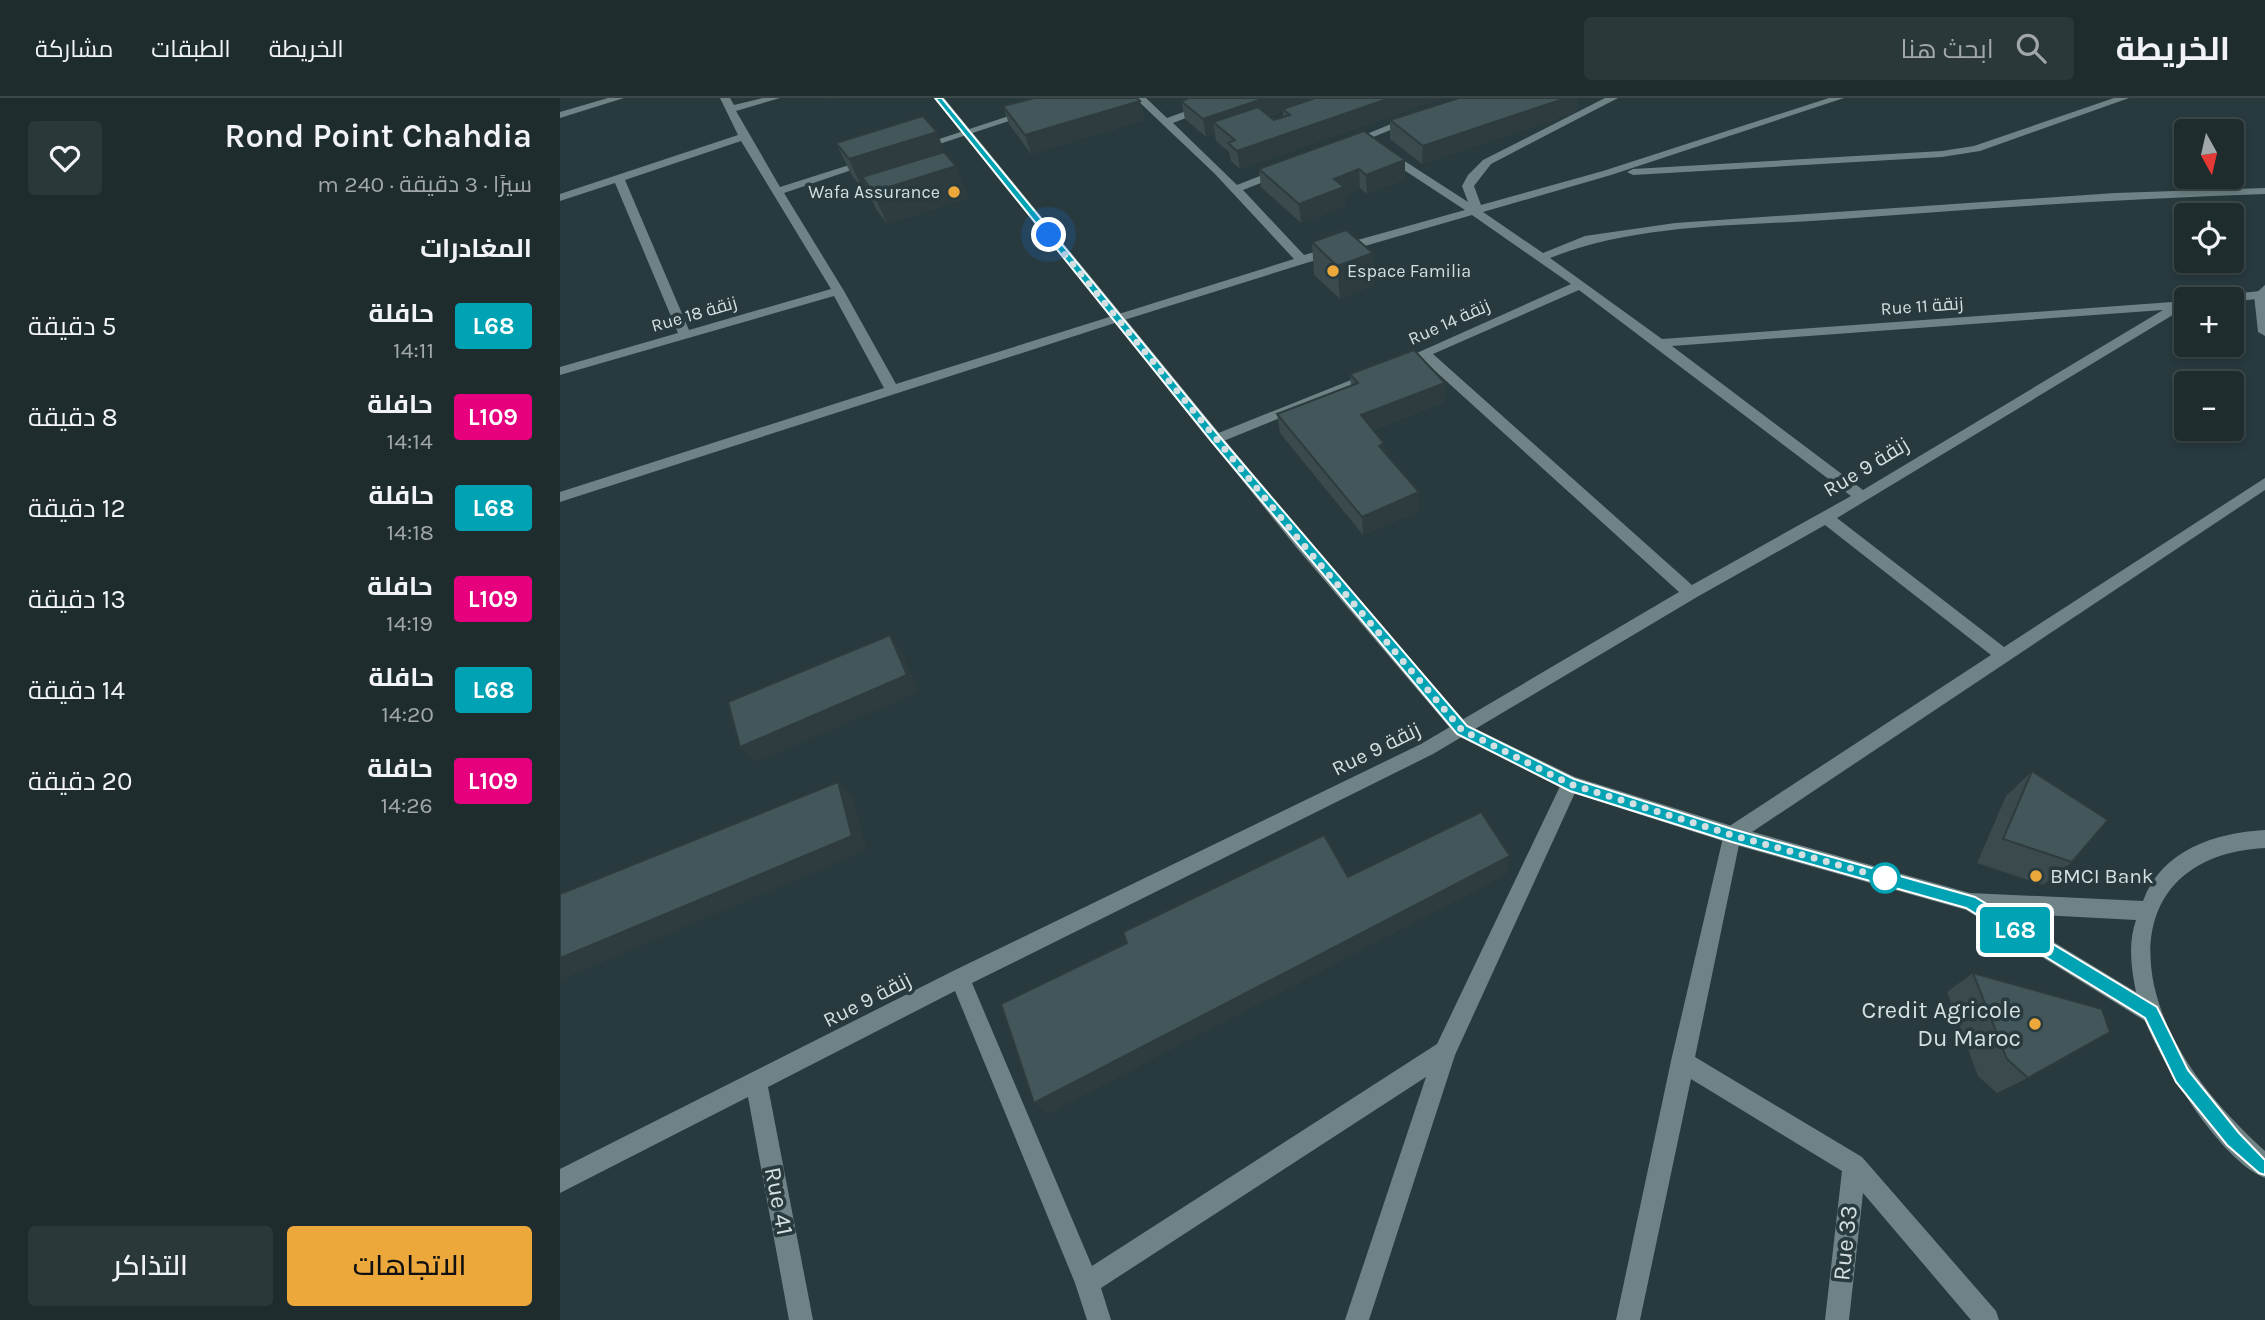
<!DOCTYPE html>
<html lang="ar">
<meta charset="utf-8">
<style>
body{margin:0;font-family:Karla,Cairo,sans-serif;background:#2b383a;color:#f1f3f6;direction:rtl;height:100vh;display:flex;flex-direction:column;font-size:26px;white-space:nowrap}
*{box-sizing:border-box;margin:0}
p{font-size:23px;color:#a1a7aa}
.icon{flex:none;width:38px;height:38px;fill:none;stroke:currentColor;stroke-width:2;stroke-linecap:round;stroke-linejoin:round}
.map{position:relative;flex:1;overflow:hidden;direction:ltr}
.details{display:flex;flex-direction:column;background:#1e2c2e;width:560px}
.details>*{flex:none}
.badge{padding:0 14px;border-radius:5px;font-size:24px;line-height:46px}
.needle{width:46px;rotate:172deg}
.fabs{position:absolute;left:1614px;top:21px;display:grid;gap:14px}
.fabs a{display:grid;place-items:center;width:70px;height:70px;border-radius:7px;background:#1e2c2e;box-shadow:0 4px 10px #0003,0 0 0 2px #3c484a;font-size:35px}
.you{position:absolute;width:35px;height:35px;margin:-18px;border:5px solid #fff;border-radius:50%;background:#1a73e8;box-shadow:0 0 0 10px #1a73e833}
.map>.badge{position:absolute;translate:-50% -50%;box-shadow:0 0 0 4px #fff}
h2{padding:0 28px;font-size:26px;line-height:63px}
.round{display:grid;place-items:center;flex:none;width:74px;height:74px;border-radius:7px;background:#2b383a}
.head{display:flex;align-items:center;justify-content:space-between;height:119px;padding:0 28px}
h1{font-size:33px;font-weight:600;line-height:52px}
.button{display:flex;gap:14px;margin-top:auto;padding:14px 28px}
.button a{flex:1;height:80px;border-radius:7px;background:#eda83b;color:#111;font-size:28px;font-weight:600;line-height:80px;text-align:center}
.button a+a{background:#2b383a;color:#f1f3f6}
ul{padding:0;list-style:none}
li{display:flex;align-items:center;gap:21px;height:91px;padding:0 28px}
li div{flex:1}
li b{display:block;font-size:26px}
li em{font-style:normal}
li .badge{min-width:77px;font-weight:700;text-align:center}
header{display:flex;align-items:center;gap:42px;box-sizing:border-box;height:98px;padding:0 35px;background:#1e2c2e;border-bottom:2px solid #3c484a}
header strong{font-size:33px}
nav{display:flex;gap:38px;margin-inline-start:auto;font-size:24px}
.search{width:490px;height:63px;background:#2b383a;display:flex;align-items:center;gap:18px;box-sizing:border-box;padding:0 24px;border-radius:7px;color:#a1a7aa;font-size:26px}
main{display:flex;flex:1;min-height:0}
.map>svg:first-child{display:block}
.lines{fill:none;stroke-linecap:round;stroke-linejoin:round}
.street{fill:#6f8386;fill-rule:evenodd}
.secondary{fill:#6f8386;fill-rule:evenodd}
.wall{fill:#3a4a4d;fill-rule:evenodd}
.shaded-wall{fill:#2f3c3f}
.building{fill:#43565a;stroke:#2f3c3f;stroke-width:2}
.line{fill:#00a3b4;stroke:#fff;stroke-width:2}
.walk{stroke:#d4dfe1;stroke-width:7;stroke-dasharray:0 12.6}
.poi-dot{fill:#eda83b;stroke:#283a3e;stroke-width:2.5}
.stop-dot{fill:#fff;stroke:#00a3b4;stroke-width:3.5}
.labels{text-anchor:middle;stroke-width:7;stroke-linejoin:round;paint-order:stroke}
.far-poi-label{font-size:18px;fill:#d4dfe1;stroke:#283a3e;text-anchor:end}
.far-street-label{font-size:18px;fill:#d4dfe1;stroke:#283a3e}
.street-label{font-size:21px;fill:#d4dfe1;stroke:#283a3e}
.poi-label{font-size:21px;fill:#d4dfe1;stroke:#283a3e;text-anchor:start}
.near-poi-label{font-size:24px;fill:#d4dfe1;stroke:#283a3e;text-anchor:end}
.near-street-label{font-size:24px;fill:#d4dfe1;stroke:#283a3e}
</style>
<header>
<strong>الخريطة</strong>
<div class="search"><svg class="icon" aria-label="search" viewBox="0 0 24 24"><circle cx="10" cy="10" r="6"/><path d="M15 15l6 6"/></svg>ابحث هنا</div>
<nav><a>الخريطة</a><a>الطبقات</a><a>مشاركة</a></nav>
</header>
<main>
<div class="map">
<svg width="1705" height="1222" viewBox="0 0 1705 1222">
<rect width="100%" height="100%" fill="#283a3e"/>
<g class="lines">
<g class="street">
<polygon points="48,0 64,0 0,20 0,14"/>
<path d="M160,0H170L174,7L203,0H220L176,13L220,89L305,62L315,64L224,95L284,193L336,286L734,161L655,76L575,0H586L607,20L662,0H677L613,25L677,87L718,71H726V75L683,92L744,157L905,112L821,57V53H829L908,104L902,88L908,77L923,62L1045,0H1058L931,66L914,88L921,107L1043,73L1269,0H1284L1051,77L923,114L983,155L1025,138L1115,125L1555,95L1705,90V96C1559,101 1413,111 1267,122C1175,128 1076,126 990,160L1102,241L1626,203V209L1277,420L1444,549L1705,380V392L1180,742L1135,959L1302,1059L1436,1213L1439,1222H1411L1303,1095L1289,1222H1265L1282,1073L1131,981L1080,1222H1056L1111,963L1165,731L1431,557L1265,427L1137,499L873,656L412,885L532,1168L877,946L1004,680L1010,678L1016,680L1019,686L895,957L809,1222H785L866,979L541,1190L551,1222H527L515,1185L395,893L208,989L253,1222H229L188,999L0,1095V1071L393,873L861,646L1119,494L862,261L837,271L830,267L1011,186L912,117L746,165L561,223L0,404V394L324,290L274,198L0,277V269L118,235L55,85L0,103V96L178,37ZM181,43L271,191L129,232L65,82ZM1019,192L1291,398L1132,487L873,256ZM1603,212L1303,392L1112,248Z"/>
<polygon points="503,0 519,0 364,51 355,49"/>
<polygon points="1554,0 1569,0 1420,53 1382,59 1073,77 1067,74 1073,71 1382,53 1414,48"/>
<polygon points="848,19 857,21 794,47 785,45"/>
<polygon points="1700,193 1704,194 1704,200 1671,204 1671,201 1657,201 1663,197"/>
<polygon points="811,274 818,278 816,281 661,344 651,344 649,341 651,338"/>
</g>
<g class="secondary">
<path d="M374,0H384L746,441L908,627L1015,679L1172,728L1410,795L1583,803C1602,752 1654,735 1705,732V750C1592,756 1566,845 1612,937C1634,982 1669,1020 1705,1053V1080C1660,1062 1603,967 1585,923L1406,812L1172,746L1010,694L896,637L736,449ZM1446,815L1576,822C1568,845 1571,870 1576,894Z"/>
<polygon points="1705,187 1705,238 1698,234 1694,197"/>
</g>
</g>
<g class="wall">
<path d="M629,0H883L680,71L671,63L669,54L656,43L655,36L646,39L625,21L621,3ZM723,13V19L714,22L709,18Z"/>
<polygon points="899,0 1017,0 1016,14 862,66 830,41 830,22"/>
<polygon points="580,3 584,22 471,56 449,26 443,8"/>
<polygon points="276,45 386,56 396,68 408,100 327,126 316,111 307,91 303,92 291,76"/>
<polygon points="845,62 845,81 807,96 800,90 785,96 785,108 741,125 701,89 699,71"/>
<polygon points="752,144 813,155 814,187 780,201 754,177"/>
<polygon points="790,276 885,285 884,304 813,332 859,413 803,437 720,335 717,316 791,288"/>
<polygon points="1472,673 1512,764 1483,787 1417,765 1446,698"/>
<polygon points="1413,875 1468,980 1437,995 1418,978 1387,894"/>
</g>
<g class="shaded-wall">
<polygon points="267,0 281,0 268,3"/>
<polygon points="705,0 749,0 749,4 723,11 723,13 664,33 653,24 655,36 646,39 643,21"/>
<polygon points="830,0 883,0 680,71 677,53"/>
<polygon points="1006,0 1017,0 1016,14 862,66 863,48"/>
<polygon points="580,3 584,22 471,56 465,37"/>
<polygon points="377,34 389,65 302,79 307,91 303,92 289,61"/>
<polygon points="845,62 845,81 807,96 806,77"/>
<polygon points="396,68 408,100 327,126 313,94"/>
<polygon points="799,71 800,90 785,96 785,108 741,125 739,106 774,81"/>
<polygon points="813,155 814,187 780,201 777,168"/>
<polygon points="885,285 884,304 802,336 801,317"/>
<polygon points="824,345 825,364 819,348"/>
<polygon points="859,394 859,413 803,437 802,419"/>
<polygon points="330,537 342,554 359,594 197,664 180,649"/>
<polygon points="278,684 293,700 307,752 0,882 0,860"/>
<polygon points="950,758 947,776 488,1016 474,1005"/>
</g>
<g class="building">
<polygon points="474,0 577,0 580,3 465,37 443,8"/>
<polygon points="629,0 705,0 643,21 621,3"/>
<polygon points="755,0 830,0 677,53 668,45 675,42 653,24 698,9 714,22 730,17 723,11"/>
<polygon points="899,0 1006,0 863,48 830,22"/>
<polygon points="363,18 377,34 289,61 276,45"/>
<polygon points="804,33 845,62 806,77 799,71 774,81 784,89 739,106 699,71"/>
<polygon points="384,54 396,68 313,94 302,79"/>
<polygon points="786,132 813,155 777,168 752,144"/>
<polygon points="854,252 885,285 801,317 824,345 819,348 859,394 802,419 717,316 798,285 790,276"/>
<polygon points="330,537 347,577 180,649 168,604"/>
<polygon points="1472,673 1548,722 1512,764 1443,741"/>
<polygon points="278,684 292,738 0,860 0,796"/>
<polygon points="921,714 950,758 474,1005 441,906 567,845 563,834 764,737 788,779"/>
<polygon points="1413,875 1542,911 1550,934 1468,980 1447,961"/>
</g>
<polygon class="line" points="375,0 382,0 660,339 907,628 1014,681 1172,731 1415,799 1597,909 1628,972 1679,1035 1705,1062 1705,1077 1699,1075 1667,1047 1616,984 1585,920 1406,810 1172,744 1010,693 897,636 652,344"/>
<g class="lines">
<polyline class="walk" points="489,137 741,444 902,632 1010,686 1172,737 1325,780"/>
</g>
<g class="poi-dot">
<circle cx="394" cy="94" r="7"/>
<circle cx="773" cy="173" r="7"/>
<circle cx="1476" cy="778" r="7"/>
<circle cx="1475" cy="926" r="7"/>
</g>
<circle class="stop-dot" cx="1325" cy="780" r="14"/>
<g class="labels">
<g class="far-poi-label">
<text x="380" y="100">Wafa Assurance</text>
<text x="787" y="179" text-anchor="start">Espace Familia</text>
</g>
<g class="far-street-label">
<text transform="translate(1362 208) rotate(-4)" y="6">Rue 11 زنقة</text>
<text transform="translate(134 216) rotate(-16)" y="6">Rue 18 زنقة</text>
<text transform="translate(889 224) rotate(-24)" y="6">Rue 14 زنقة</text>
</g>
<g class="street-label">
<text transform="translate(1306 369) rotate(-31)" y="7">Rue 9 زنقة</text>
<text transform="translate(816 651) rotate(-26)" y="7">Rue 9 زنقة</text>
<text transform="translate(307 902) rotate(-27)" y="7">Rue 9 زنقة</text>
</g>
<g class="poi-label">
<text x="1490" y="785">BMCI Bank</text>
</g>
<g class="near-poi-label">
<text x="1461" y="920">Credit Agricole<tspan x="1461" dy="28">Du Maroc</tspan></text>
</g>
<g class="near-street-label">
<text transform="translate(219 1103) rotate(79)" y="8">Rue 41</text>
<text transform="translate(1285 1145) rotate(-84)" y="8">Rue 33</text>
</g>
</g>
</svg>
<div class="fabs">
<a><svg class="needle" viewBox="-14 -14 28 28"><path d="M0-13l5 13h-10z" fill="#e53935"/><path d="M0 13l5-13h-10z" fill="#a1a7aa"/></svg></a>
<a><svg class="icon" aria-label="locate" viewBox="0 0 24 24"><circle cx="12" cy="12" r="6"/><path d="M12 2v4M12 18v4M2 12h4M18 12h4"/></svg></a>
<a>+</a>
<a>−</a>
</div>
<div class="you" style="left:489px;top:137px"></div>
<b class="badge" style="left:1455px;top:832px;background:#00a3b4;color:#fff">L68</b>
</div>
<section class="details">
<div class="head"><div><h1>Rond Point Chahdia</h1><p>سيرًا · 3 دقيقة · 240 m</p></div><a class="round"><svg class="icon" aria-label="heart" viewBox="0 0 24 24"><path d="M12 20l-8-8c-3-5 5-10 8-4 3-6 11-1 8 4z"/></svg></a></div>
<h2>المغادرات</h2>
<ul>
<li><span class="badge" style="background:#00a3b4;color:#fff">L68</span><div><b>حافلة</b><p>14:11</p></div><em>5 دقيقة</em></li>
<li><span class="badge" style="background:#e6007e;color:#fff">L109</span><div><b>حافلة</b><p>14:14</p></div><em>8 دقيقة</em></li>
<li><span class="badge" style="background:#00a3b4;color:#fff">L68</span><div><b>حافلة</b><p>14:18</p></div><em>12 دقيقة</em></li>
<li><span class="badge" style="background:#e6007e;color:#fff">L109</span><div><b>حافلة</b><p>14:19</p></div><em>13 دقيقة</em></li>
<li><span class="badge" style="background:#00a3b4;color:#fff">L68</span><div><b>حافلة</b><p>14:20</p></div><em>14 دقيقة</em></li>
<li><span class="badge" style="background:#e6007e;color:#fff">L109</span><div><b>حافلة</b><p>14:26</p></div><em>20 دقيقة</em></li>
</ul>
<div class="button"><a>الاتجاهات</a><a>التذاكر</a></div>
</section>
</main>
